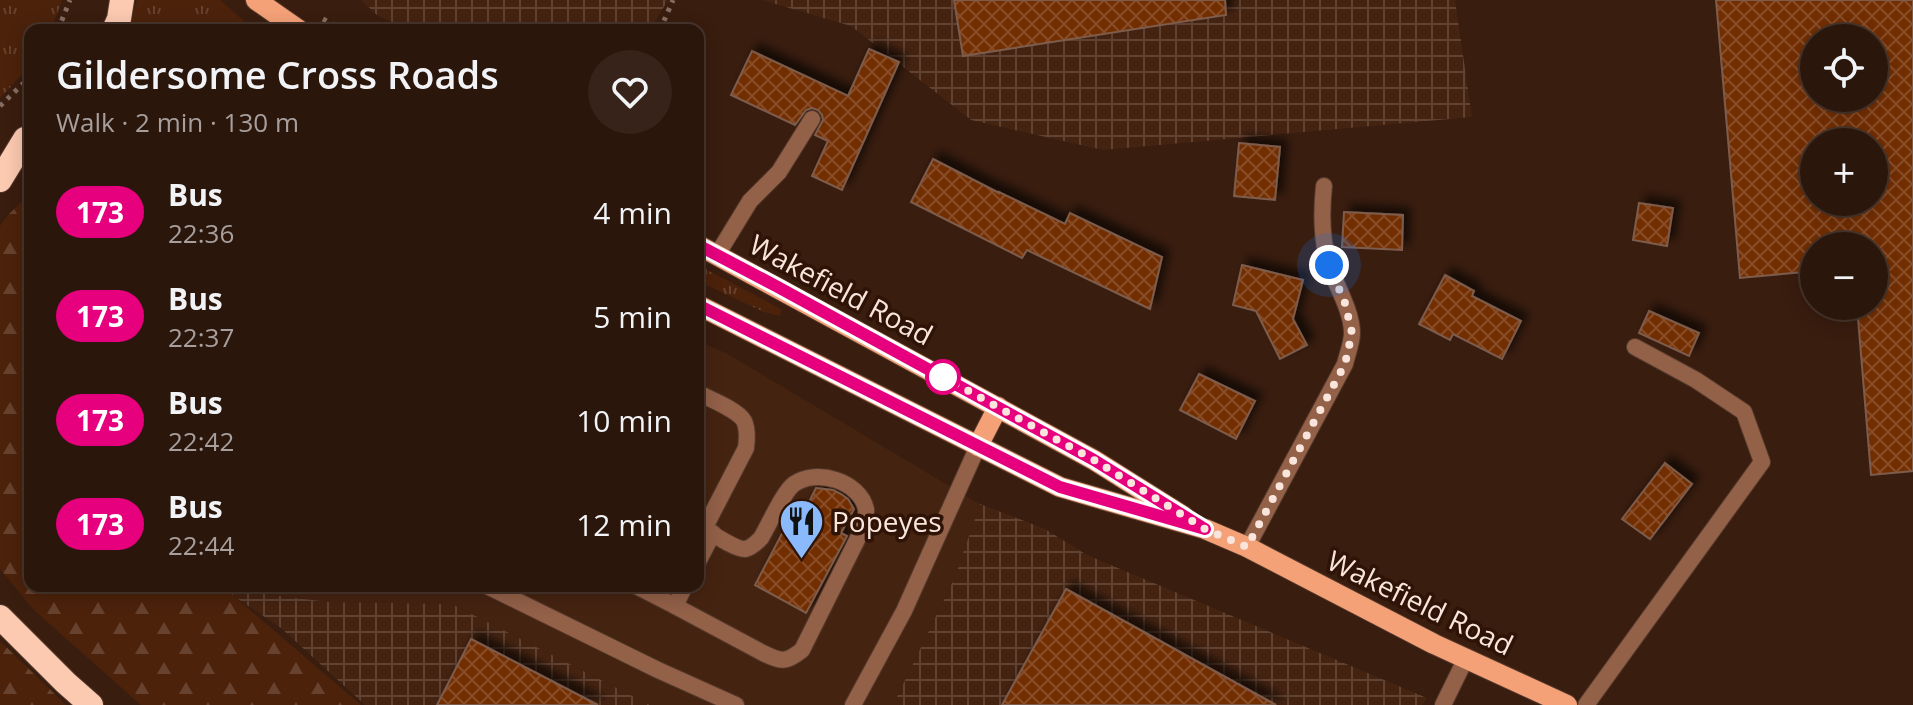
<!DOCTYPE html>
<meta charset="utf-8">
<style>
body{margin:0;font-family:"Open Sans",sans-serif;background:#372319;color:#f1f3f6;height:100vh;display:flex;flex-direction:column;font-size:30px;white-space:nowrap}
*{box-sizing:border-box;margin:0}
p{font-size:26px;color:#a69f9d}
.icon{flex:none;width:44px;height:44px;fill:none;stroke:currentColor;stroke-width:2;stroke-linecap:round;stroke-linejoin:round}
.map{position:relative;flex:1;overflow:hidden}
.side{position:absolute;left:24px;top:24px;width:680px;height:568px;display:flex;flex-direction:column;background:#2b160b;border-radius:16px;box-shadow:0 4px 20px #0003,0 0 0 2px #47352c}
.side>*{flex:none}
.badge{padding:0 16px;border-radius:26px;font-size:28px;line-height:52px}
.fabs{position:absolute;left:1800px;top:24px;display:grid;gap:16px}
.fabs a{display:grid;place-items:center;width:88px;height:88px;border-radius:50%;background:#2b160b;box-shadow:0 4px 20px #0003,0 0 0 2px #47352c;font-size:40px}
.you{position:absolute;width:40px;height:40px;margin:-20px;border:6px solid #fff;border-radius:50%;background:#1a73e8;box-shadow:0 0 0 12px #1a73e833}
.map>.badge{position:absolute;translate:-50% -50%;box-shadow:0 0 0 4px #fff}
.round{display:grid;place-items:center;flex:none;width:84px;height:84px;border-radius:42px;background:#372319}
.overview{display:flex;align-items:center;justify-content:space-between;height:136px;padding:0 32px}
h1{font-size:38px;font-weight:600;line-height:60px}
ul{padding:0;list-style:none}
li{display:flex;align-items:center;gap:24px;height:104px;padding:0 32px}
li div{flex:1}
li b{display:block;font-size:30px}
li em{font-style:normal}
li .badge{min-width:88px;font-weight:700;text-align:center}
.map>svg:first-child{display:block}
.built{fill:#452311}
.industrial{fill:url(#industrial-grid)}
.grass{fill:url(#grass-tufts)}
.forest{fill:url(#forest-firs)}
.building{fill:url(#building-cross-hatch);stroke:#7d5c4c;stroke-width:2;fill-rule:evenodd;filter:url(#shadow)}
.lines{fill:none;stroke-linecap:round;stroke-linejoin:round}
.lane-casing{stroke:#54392c;stroke-width:18}
.primary-casing{stroke:#54392c;stroke-width:22}
.highway-casing{stroke:#54392c;stroke-width:26}
.path{stroke:#866d61;stroke-width:5;stroke-dasharray:4 6;stroke-linecap:butt}
.lane{stroke:#936048;stroke-width:16}
.primary{stroke:#f5a178;stroke-width:20}
.highway{stroke:#fcc9b1;stroke-width:24}
.line-casing{stroke:#fff;stroke-width:18}
.line{stroke:#e6007e;stroke-width:12}
.walk{stroke:#f9e5dc;stroke-width:8;stroke-dasharray:0 14.4}
.stop-dot{fill:#fff;stroke:#e6007e;stroke-width:4}
.labels{text-anchor:middle;stroke-width:7;stroke-linejoin:round;paint-order:stroke}
.street-label{font-size:28px;fill:#f9e5dc;stroke:#2e1306}
.poi-label{font-size:28px;fill:#f9e5dc;stroke:#2e1306;text-anchor:start}
</style>
<div class="map">
<svg width="1913" height="705" viewBox="0 0 1913 705">
<defs>
<pattern id="industrial-grid" width="8" height="8" patternUnits="userSpaceOnUse" patternTransform="scale(2)"><rect width="8" height="8" fill="#452311"/><path d="M0 4h8M4 0v8" fill="none" stroke="#614333"/></pattern>
<pattern id="grass-tufts" width="24" height="20" patternUnits="userSpaceOnUse" patternTransform="scale(2)"><rect width="24" height="20" fill="#4c220b"/><path d="M3 7l-1-3M5 7V3M7 7l1-3M15 17l-1-3M17 17v-4M19 17l1-3" fill="none" stroke="#67422e"/></pattern>
<pattern id="forest-firs" width="22" height="20" patternUnits="userSpaceOnUse" patternTransform="scale(2)"><rect width="22" height="20" fill="#4c220b"/><path d="M5 1l3.5 6h-7zM16 11l3.5 6h-7z" fill="#67422e"/></pattern>
<pattern id="building-cross-hatch" width="8" height="8" patternUnits="userSpaceOnUse" patternTransform="scale(2)"><rect width="8" height="8" fill="#732f03"/><path d="M0 0l8 8M0 8l8-8" fill="none" stroke="#884d27"/></pattern>
<filter id="shadow"><feDropShadow dx="7" dy="-7" stdDeviation="4" flood-color="#0009"/></filter>
</defs>
<rect width="100%" height="100%" fill="#391d0f"/>
<polygon class="built" points="698,341 726,353 988,509 893,705 650,705 452,604 329,602 223,589 221,586 698,586"/>
<g class="industrial">
<polygon points="361,0 668,0 650,30 409,30 377,15"/>
<polygon points="762,0 1455,0 1472,117 1103,150 971,120 851,26"/>
<polygon points="980,504 1045,529 1087,555 1427,698 1422,705 893,705 955,577"/>
<polygon points="223,589 329,602 452,604 650,705 365,705 281,628"/>
</g>
<g class="grass">
<polygon points="0,0 62,0 51,30 30,30 30,66 0,98"/>
<polygon points="137,0 220,0 254,30 131,30 129,27"/>
<polygon points="698,265 781,309 780,316 764,312 698,281"/>
</g>
<g class="forest">
<polygon points="30,194 30,586 222,586 361,705 141,705 34,610 0,569 0,226 9,214"/>
<polygon points="0,641 66,705 0,705"/>
</g>
<g class="building">
<polygon points="954,0 1225,0 1226,15 963,56"/>
<path d="M1716,0H1913V471L1871,475L1857,306H1874V246H1814V271L1740,278ZM1814,38H1874V98H1814ZM1814,142H1874V202H1814Z"/>
<polygon points="869,49 899,62 842,190 812,176 828,141 815,135 823,120 822,115 818,110 812,108 806,110 795,125 731,95 752,51 848,96"/>
<polygon points="1239,143 1280,147 1275,200 1234,196"/>
<polygon points="933,159 999,193 999,192 1065,224 1070,213 1162,257 1150,309 1027,250 1022,258 911,202"/>
<polygon points="1639,203 1673,208 1667,246 1633,240"/>
<polygon points="1344,212 1403,215 1402,250 1342,247"/>
<polygon points="1242,265 1303,280 1293,319 1307,345 1280,359 1256,311 1233,305"/>
<polygon points="1445,275 1474,291 1472,296 1521,321 1502,359 1453,334 1450,340 1419,324"/>
<polygon points="1649,311 1699,333 1689,356 1639,333"/>
<polygon points="1199,374 1255,401 1236,439 1180,410"/>
<polygon points="1665,463 1692,484 1650,539 1622,519"/>
<polygon points="816,488 833,490 841,494 848,499 854,509 841,533 847,536 806,613 755,585 795,509 803,514"/>
<polygon points="1066,589 1276,705 1002,705"/>
<polygon points="471,639 598,705 437,705"/>
</g>
<g class="lines">
<defs>
<g id="lane">
<polyline points="717,255 750,201 779,172 812,119"/>
<path d="M698,393C710,399 738,410 744,421C748,429 747,440 746,448L704,529"/>
<path d="M1247,547L1345,364C1347,355 1352,343 1352,333C1352,312 1337,287 1330,268C1321,241 1321,214 1324,186"/>
<polyline points="698,562 713,533"/>
<polyline points="487,586 658,670 736,705"/>
<polyline points="636,586 675,606 685,586"/>
<path d="M675,606L763,653C781,662 786,663 802,650L863,528C864,522 867,515 866,509C860,481 816,468 794,484C783,492 769,525 761,538C757,542 752,548 745,549C736,550 708,531 698,525"/>
<polyline points="853,705 904,611 978,446"/>
<polyline points="1443,705 1466,658"/>
<polyline points="1586,705 1762,462 1744,412 1696,380 1635,347"/>
</g>
<g id="primary">
<polyline points="256,0 299,30"/>
<polyline points="698,245 1094,460 1183,516"/>
<polyline points="698,305 1060,487 1205,529 1247,547 1434,644 1567,705"/>
<polyline points="978,446 998,407"/>
</g>
<g id="highway">
<polyline points="114,30 119,19 122,0"/>
<polyline points="0,180 25,139"/>
<polyline points="0,617 66,683 91,705"/>
</g>
</defs>
<use href="#lane" class="lane-casing"/>
<use href="#primary" class="primary-casing"/>
<use href="#highway" class="highway-casing"/>
<g class="path">
<polyline points="323,19 344,30"/>
<polyline points="58,30 70,0"/>
<polyline points="660,30 673,0"/>
<polyline points="0,106 30,77"/>
</g>
<use href="#lane" class="lane"/>
<use href="#primary" class="primary"/>
<use href="#highway" class="highway"/>
</g>
<g class="lines">
<defs>
<polyline id="line" points="698,245 776,286 1094,460 1205,529 1060,487 698,305"/>
</defs>
<use href="#line" class="line-casing"/>
<use href="#line" class="line"/>
<polyline class="walk" points="943,377 1094,460 1205,529 1247,547 1345,364 1352,333 1345,303 1329,265"/>
</g>
<defs>
<symbol id="restaurant-pin" viewBox="-11 -11 22 30"><path d="M0 17L-7.5 6A9.5 9.5 0 1 1 7.5 6Z" fill="#8abafc" stroke="#2e1306"/><path d="M-5-6h1v4h1v-4h1v4h1v-4h1v5L-1.5 .5V6h-2V.5L-5-1ZM5-6V6H3V1.5H1.5Q1.5-4 5-6Z" fill="#111"/></symbol>
</defs>
<g fill-rule="evenodd">
<use href="#restaurant-pin" x="776" y="496" width="51" height="69"/>
</g>
<circle class="stop-dot" cx="943" cy="377" r="16"/>
<g class="labels">
<g class="street-label">
<text transform="translate(841 290) rotate(28)" y="10">Wakefield Road</text>
<text transform="translate(1420 603) rotate(26)" y="10">Wakefield Road</text>
</g>
<g class="poi-label">
<text x="832" y="532">Popeyes</text>
</g>
</g>
</svg>
<div class="fabs">
<a><svg class="icon" aria-label="locate" viewBox="0 0 24 24"><circle cx="12" cy="12" r="6"/><path d="M12 2v4M12 18v4M2 12h4M18 12h4"/></svg></a>
<a>+</a>
<a>−</a>
</div>
<div class="you" style="left:1329px;top:265px"></div>
<section class="side">
<div class="overview"><div><h1>Gildersome Cross Roads</h1><p>Walk · 2 min · 130 m</p></div><a class="round"><svg class="icon" aria-label="heart" viewBox="0 0 24 24"><path d="M12 20l-8-8c-3-5 5-10 8-4 3-6 11-1 8 4z"/></svg></a></div>
<ul>
<li><span class="badge" style="background:#e6007e;color:#fff">173</span><div><b>Bus</b><p>22:36</p></div><em>4 min</em></li>
<li><span class="badge" style="background:#e6007e;color:#fff">173</span><div><b>Bus</b><p>22:37</p></div><em>5 min</em></li>
<li><span class="badge" style="background:#e6007e;color:#fff">173</span><div><b>Bus</b><p>22:42</p></div><em>10 min</em></li>
<li><span class="badge" style="background:#e6007e;color:#fff">173</span><div><b>Bus</b><p>22:44</p></div><em>12 min</em></li>
</ul>
</section>
</div>
